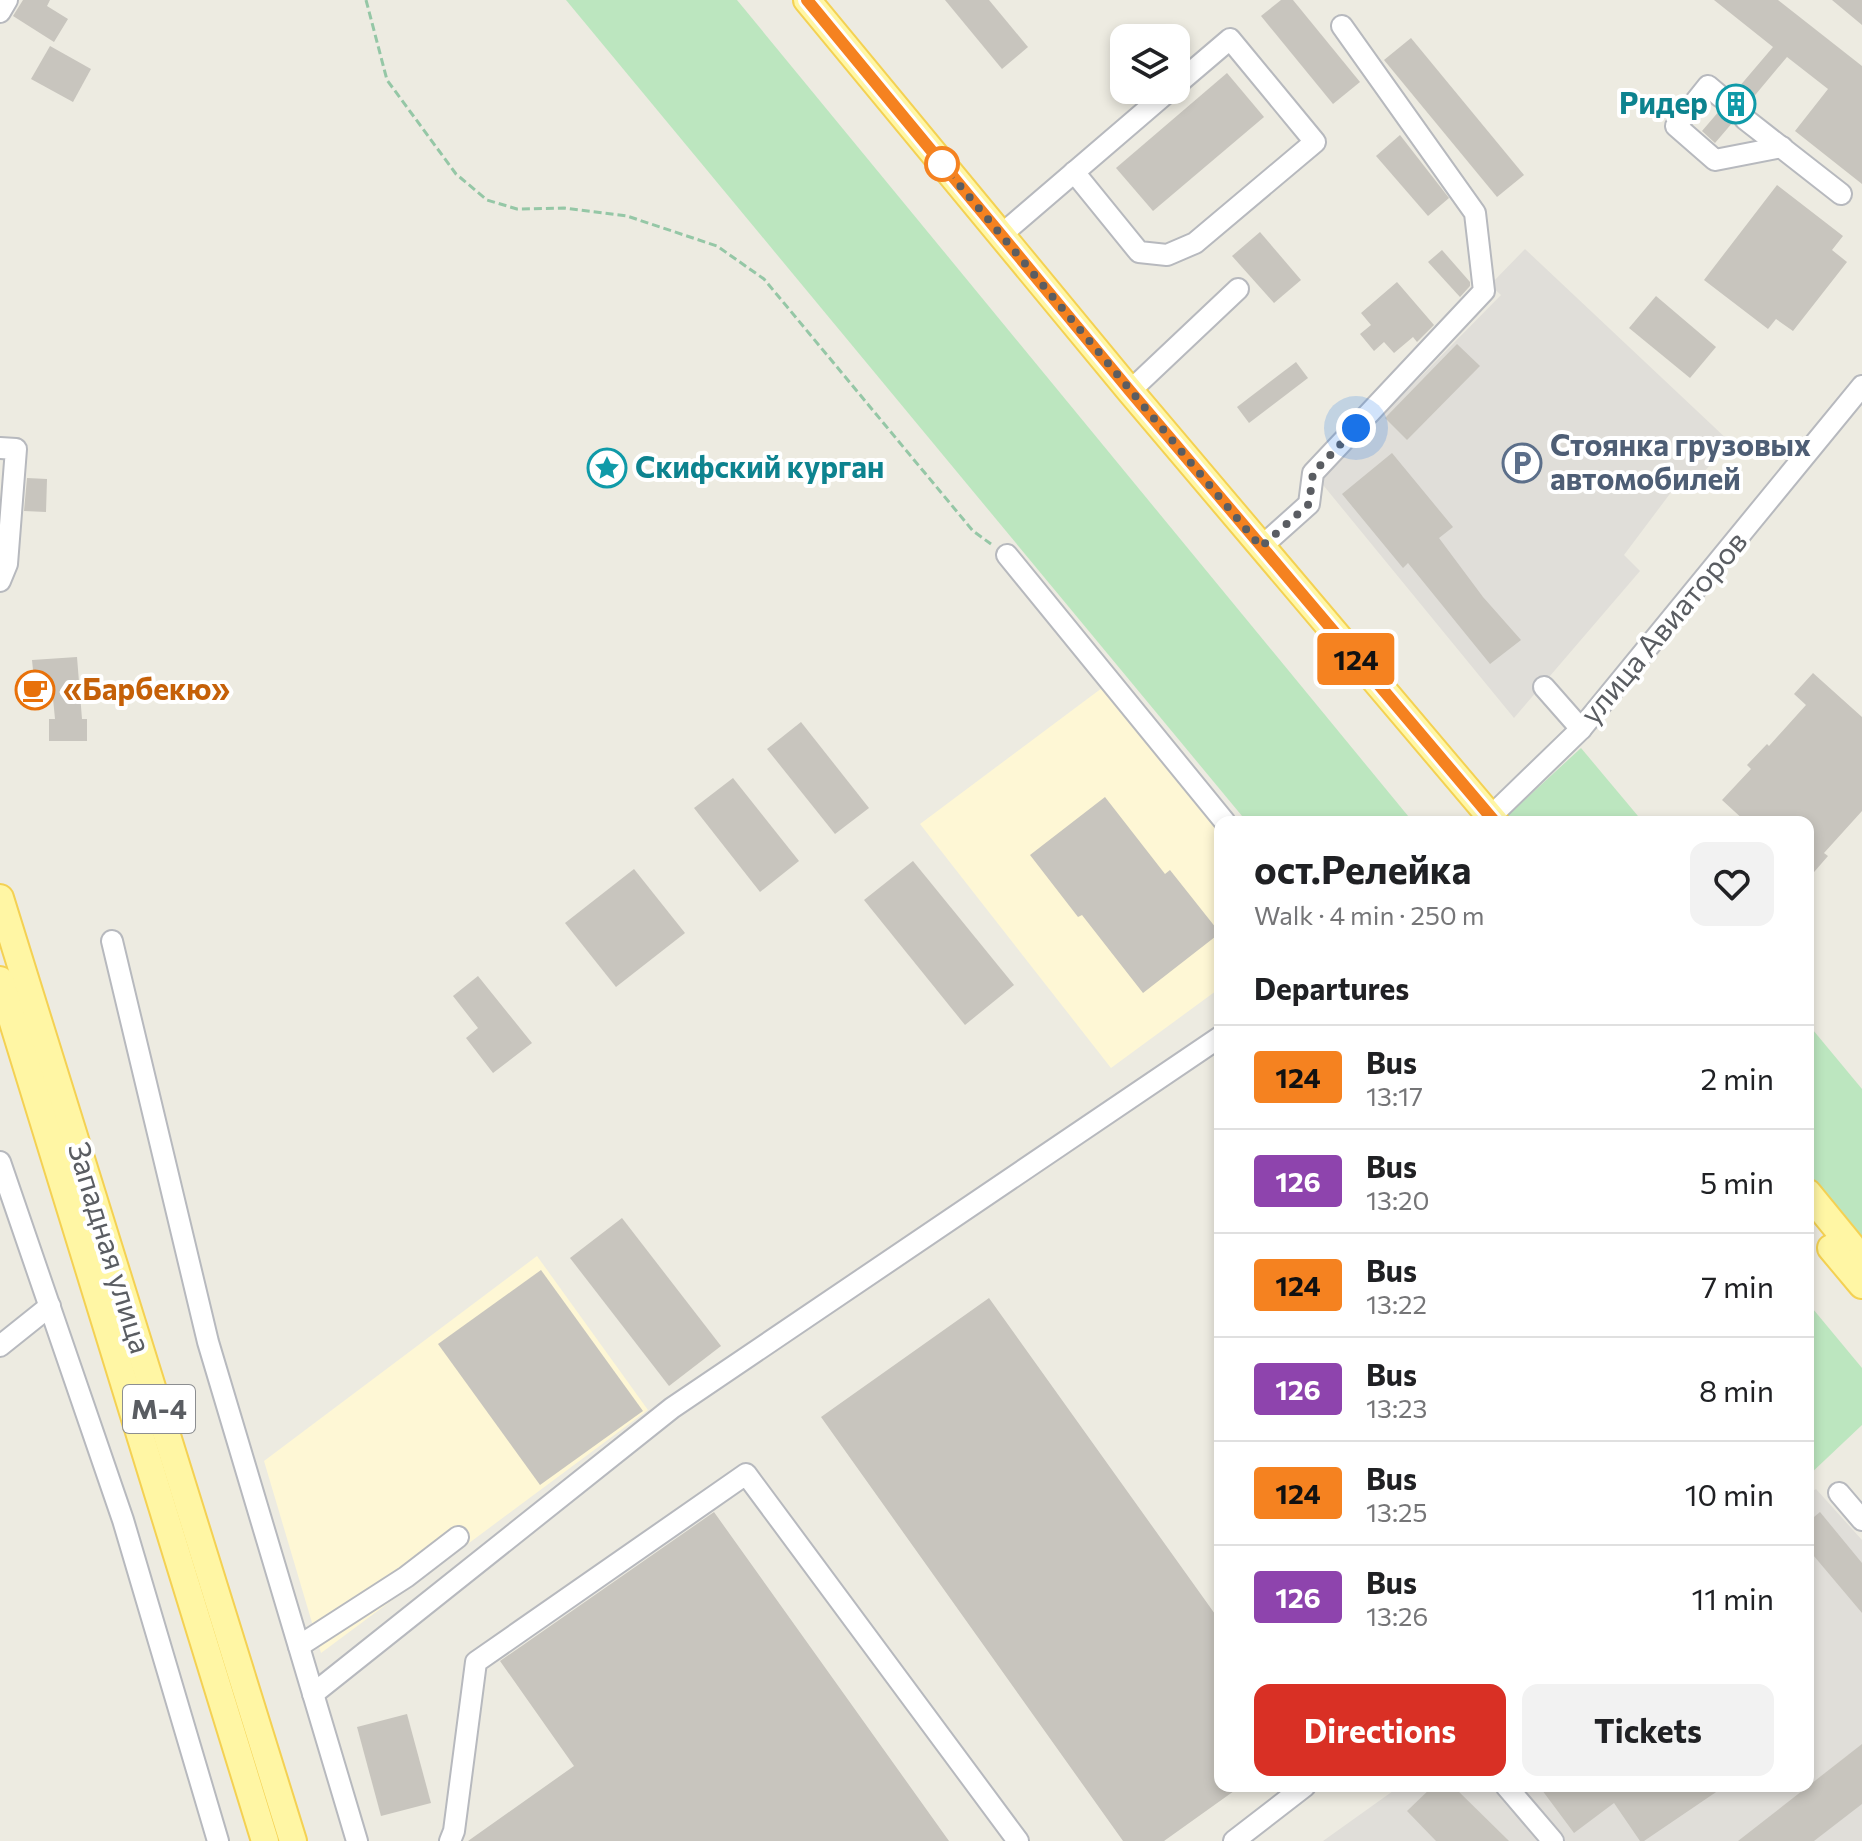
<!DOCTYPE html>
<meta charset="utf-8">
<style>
body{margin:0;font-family:Commissioner,sans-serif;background:#f2f2f2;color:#202124;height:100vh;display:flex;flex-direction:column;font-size:30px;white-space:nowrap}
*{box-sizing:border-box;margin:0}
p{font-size:26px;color:#757577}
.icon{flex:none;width:44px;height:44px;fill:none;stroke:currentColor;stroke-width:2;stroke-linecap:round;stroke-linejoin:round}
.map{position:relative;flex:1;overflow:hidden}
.panel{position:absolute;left:1214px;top:816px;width:600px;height:976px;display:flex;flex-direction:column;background:#fff;border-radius:16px;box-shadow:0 4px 12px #0003}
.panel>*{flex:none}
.badge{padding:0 16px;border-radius:6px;font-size:28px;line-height:52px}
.fabs{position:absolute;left:1110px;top:24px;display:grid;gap:16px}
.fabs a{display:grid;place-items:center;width:80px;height:80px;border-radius:16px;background:#fff;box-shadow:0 4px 12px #0003;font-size:40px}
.you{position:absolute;width:40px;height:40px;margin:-20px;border:6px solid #fff;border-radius:50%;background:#1a73e8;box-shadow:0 0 0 12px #1a73e833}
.map>.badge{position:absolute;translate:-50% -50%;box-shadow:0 0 0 4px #fff}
h2{padding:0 40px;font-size:30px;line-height:72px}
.round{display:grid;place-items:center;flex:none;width:84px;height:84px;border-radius:16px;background:#f2f2f2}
.overview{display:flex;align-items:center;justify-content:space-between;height:136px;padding:0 40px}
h1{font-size:38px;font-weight:700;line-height:60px}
.action{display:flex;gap:16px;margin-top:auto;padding:16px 40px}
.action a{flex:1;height:92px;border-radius:16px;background:#d93025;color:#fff;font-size:32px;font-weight:700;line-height:92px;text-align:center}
.action a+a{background:#f2f2f2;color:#202124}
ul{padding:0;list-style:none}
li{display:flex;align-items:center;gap:24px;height:104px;padding:0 40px;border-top:2px solid #e0e0e0}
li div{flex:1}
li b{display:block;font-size:30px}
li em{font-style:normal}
li .badge{min-width:88px;font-weight:700;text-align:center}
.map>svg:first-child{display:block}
.commercial{fill:#fef7d5}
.industrial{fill:#e0ded9}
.green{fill:#bce6bf}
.building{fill:#c8c5be}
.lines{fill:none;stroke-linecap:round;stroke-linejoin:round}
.minor-casing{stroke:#b7b9be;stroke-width:24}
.major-casing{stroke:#f4d153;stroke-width:30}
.path{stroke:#95c7a6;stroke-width:3;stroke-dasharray:8 4;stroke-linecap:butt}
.minor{stroke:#fff;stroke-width:20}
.major{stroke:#fff6a4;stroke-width:26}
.line-casing{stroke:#fff;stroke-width:18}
.line{stroke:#f58220;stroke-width:12}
.walk{stroke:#5a5d62;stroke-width:8;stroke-dasharray:0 14.4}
.stop-dot{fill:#fff;stroke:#f58220;stroke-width:4}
.labels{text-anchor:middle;stroke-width:8;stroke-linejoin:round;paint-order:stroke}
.shield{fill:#fff;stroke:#8c8e91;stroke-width:2}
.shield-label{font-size:28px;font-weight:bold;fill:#5a5d62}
.culture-label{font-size:30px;font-weight:bold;fill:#0d838f;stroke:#fff;text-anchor:end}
.service-label{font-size:30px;font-weight:bold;fill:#4e5e75;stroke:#fff;text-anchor:start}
.street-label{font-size:30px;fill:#5a5d62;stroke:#fff}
.food-label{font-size:30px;font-weight:bold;fill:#c56008;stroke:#fff;text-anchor:start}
</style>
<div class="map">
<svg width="1862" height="1841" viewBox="0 0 1862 1841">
<rect width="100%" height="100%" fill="#edebe1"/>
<g class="commercial">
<polygon points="1102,688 1220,831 1220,988 1111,1068 920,824"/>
<polygon points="537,1256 648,1410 321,1653 264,1461"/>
</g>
<g class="industrial">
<polygon points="1525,249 1730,442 1690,488 1681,479 1624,555 1640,571 1514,718 1319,480 1501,295 1490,285"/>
<polygon points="1816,1489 1862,1540 1862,1841 1323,1841 1400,1786 1808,1786 1808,1494"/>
</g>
<g class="green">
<polygon points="566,0 737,0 1413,822 1247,822"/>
<polygon points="1581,748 1643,822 1513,822 1507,816"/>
<polygon points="1808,1024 1862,1089 1862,1241 1808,1176"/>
<polygon points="1808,1303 1862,1368 1862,1425 1808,1476"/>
</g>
<g class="building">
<polygon points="23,0 50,0 47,6 68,19 54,42 13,16"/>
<polygon points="945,0 989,0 1028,47 1002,69"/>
<polygon points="1281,0 1293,0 1360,82 1333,104 1261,16"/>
<polygon points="1714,0 1778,0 1862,66 1862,184 1795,131 1828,89 1787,57 1746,106 1735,110 1733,122 1715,143 1702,131 1720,110 1731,105 1733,94 1773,47"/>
<polygon points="1832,0 1862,0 1862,25"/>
<polygon points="1411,38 1524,175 1497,197 1384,60"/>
<polygon points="50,46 91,69 73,102 31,79"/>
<polygon points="1227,73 1264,117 1153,211 1116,168"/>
<polygon points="1400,135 1449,198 1428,216 1376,156"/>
<polygon points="1777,185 1843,236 1832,250 1847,262 1793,331 1776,319 1768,329 1704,280"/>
<polygon points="1260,232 1301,280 1274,303 1232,256"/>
<polygon points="1442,250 1470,282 1470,286 1460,297 1428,262"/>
<polygon points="1397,282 1434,325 1417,342 1413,337 1394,353 1384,342 1374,351 1360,334 1371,325 1361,313"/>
<polygon points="1656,296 1716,347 1690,378 1629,328"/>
<polygon points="1457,344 1480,366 1407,440 1385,418"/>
<polygon points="1296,362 1308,378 1249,423 1237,407"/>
<polygon points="1392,453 1453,527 1439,538 1483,597 1521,640 1490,664 1408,563 1403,568 1342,494"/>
<polygon points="27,478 47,479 46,512 24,511"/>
<polygon points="77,657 82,719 87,719 87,741 49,741 49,719 55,719 52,688 35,690 32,660"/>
<polygon points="1813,673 1862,717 1862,811 1824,853 1828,856 1808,879 1808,822 1746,822 1722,800 1751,769 1747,765 1767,744 1769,746 1806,705 1794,694"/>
<polygon points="801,722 869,808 835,834 767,749"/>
<polygon points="733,778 799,861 760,892 694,808"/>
<polygon points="1105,797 1165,874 1170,870 1220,933 1143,993 1082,915 1078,917 1030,855"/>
<polygon points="913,861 1014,985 965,1025 864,900"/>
<polygon points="634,869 685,933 616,987 565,923"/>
<polygon points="478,976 532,1043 493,1073 466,1038 478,1028 453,996"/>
<polygon points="622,1218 721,1346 669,1386 570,1258"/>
<polygon points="541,1270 643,1411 540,1485 438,1344"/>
<polygon points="989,1298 1220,1621 1220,1786 1241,1786 1164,1841 1123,1841 821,1417"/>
<polygon points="714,1512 949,1841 468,1841 574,1766 500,1661"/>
<polygon points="1820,1512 1862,1563 1862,1613 1808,1549 1808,1522"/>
<polygon points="407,1714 431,1803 381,1816 357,1727"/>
<polygon points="1862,1744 1862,1804 1814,1841 1738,1841"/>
<polygon points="1433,1786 1453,1786 1509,1841 1436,1841 1407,1811"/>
<polygon points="1539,1786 1725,1786 1644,1841 1640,1841 1614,1803 1574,1833"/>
</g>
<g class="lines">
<defs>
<g id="minor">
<polyline points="0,12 7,0"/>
<polyline points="1721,97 1708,86 1676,126 1715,160 1782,147"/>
<polyline points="1745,119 1841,194"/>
<polyline points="1074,172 1139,252 1167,255 1195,243 1315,142 1230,39 1176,85"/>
<polyline points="1001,235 1170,90"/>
<polyline points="1130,391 1238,289"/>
<polyline points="0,448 16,449 7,564 0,581"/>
<polyline points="1261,547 1309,504 1313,473 1484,291 1475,213 1342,26"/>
<polyline points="1007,555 1225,822"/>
<polyline points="1544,687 1581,729"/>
<polyline points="1485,822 1581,729 1862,386"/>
<polyline points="112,941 208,1342 357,1841"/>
<polyline points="0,1162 123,1520 218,1841"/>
<polyline points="0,1346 50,1306"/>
<polyline points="1839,1493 1862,1520"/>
<polyline points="299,1646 406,1577 458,1537"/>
<polyline points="313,1694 672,1408 1220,1037"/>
<polyline points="1506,1786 1553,1841"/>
<polyline points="450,1841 454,1831 476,1662 746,1474 1018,1841"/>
<polyline points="1234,1841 1305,1786"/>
</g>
<g id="major">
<polyline points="807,0 1130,391 1495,822"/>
<polyline points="0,898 293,1841"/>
<polyline points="0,980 265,1841"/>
<polyline points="1808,1193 1862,1259"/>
<polyline points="1831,1248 1862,1285"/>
</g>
</defs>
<use href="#minor" class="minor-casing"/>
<use href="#major" class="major-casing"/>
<polyline class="path" points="366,0 387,80 456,174 487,200 517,209 564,208 627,216 717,246 764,279 973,531 991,544"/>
<use href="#minor" class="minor"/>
<use href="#major" class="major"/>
</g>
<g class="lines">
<defs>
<polyline id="line" points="807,0 1130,391 1495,822"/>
</defs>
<use href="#line" class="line-casing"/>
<use href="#line" class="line"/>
<polyline class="walk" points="942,164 1261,547 1309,504 1313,473 1356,428"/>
</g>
<defs>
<symbol id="building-ring" viewBox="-11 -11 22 22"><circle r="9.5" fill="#fff" stroke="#0f9aa8" stroke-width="1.5"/><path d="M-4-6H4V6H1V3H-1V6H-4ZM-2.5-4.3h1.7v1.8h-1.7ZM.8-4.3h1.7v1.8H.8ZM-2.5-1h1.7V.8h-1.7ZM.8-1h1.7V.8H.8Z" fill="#0f9aa8"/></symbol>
<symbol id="parking-ring" viewBox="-11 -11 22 22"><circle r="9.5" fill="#fff" stroke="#5c6f8a" stroke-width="1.5"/><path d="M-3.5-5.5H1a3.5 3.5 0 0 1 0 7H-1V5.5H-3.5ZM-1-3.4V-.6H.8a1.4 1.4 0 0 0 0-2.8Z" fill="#5c6f8a"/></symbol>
<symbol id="sight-ring" viewBox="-11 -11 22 22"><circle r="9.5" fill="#fff" stroke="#0f9aa8" stroke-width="1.5"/><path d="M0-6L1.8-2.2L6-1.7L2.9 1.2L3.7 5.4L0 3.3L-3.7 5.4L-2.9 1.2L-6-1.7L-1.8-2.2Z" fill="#0f9aa8"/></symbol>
<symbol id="cafe-ring" viewBox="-11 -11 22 22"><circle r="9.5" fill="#fff" stroke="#e8710a" stroke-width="1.5"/><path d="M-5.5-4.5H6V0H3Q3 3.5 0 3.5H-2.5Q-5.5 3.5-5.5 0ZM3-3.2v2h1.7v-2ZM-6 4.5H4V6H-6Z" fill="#e8710a"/></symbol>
</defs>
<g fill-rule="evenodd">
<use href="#building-ring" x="1714" y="82" width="44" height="44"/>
<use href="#parking-ring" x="1500" y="441" width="44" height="44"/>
<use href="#sight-ring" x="585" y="446" width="44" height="44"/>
<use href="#cafe-ring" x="13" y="668" width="44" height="44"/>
</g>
<circle class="stop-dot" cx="942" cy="164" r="16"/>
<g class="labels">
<rect class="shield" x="123" y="1385" width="72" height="48" rx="6"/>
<g class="shield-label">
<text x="159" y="1419">М-4</text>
</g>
<g class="culture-label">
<text x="1708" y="114">Ридер</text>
<text x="635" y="478" text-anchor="start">Скифский курган</text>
</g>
<g class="service-label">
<text x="1550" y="456">Стоянка грузовых<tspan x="1550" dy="34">автомобилей</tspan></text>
</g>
<g class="street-label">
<text transform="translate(1664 628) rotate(-50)" y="10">улица Авиаторов</text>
<text transform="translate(109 1248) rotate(73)" y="10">Западная улица</text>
</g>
<g class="food-label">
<text x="63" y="700">«Барбекю»</text>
</g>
</g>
</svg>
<div class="fabs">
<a><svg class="icon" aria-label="layers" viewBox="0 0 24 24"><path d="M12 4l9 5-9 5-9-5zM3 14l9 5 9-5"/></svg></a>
</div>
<div class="you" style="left:1356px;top:428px"></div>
<b class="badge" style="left:1356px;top:659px;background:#f58220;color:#111">124</b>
<section class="panel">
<div class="overview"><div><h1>ост.Релейка</h1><p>Walk · 4 min · 250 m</p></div><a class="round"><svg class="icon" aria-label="heart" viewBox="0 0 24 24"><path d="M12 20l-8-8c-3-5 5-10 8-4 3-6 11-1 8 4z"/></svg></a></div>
<h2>Departures</h2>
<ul>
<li><span class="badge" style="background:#f58220;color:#111">124</span><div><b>Bus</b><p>13:17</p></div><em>2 min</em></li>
<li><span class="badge" style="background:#8e44ad;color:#fff">126</span><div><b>Bus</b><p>13:20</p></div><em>5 min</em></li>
<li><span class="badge" style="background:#f58220;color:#111">124</span><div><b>Bus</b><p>13:22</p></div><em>7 min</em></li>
<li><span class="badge" style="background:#8e44ad;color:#fff">126</span><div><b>Bus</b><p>13:23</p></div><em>8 min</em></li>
<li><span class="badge" style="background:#f58220;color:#111">124</span><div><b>Bus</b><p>13:25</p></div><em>10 min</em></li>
<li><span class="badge" style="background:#8e44ad;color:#fff">126</span><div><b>Bus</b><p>13:26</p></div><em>11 min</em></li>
</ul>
<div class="action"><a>Directions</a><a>Tickets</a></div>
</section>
</div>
